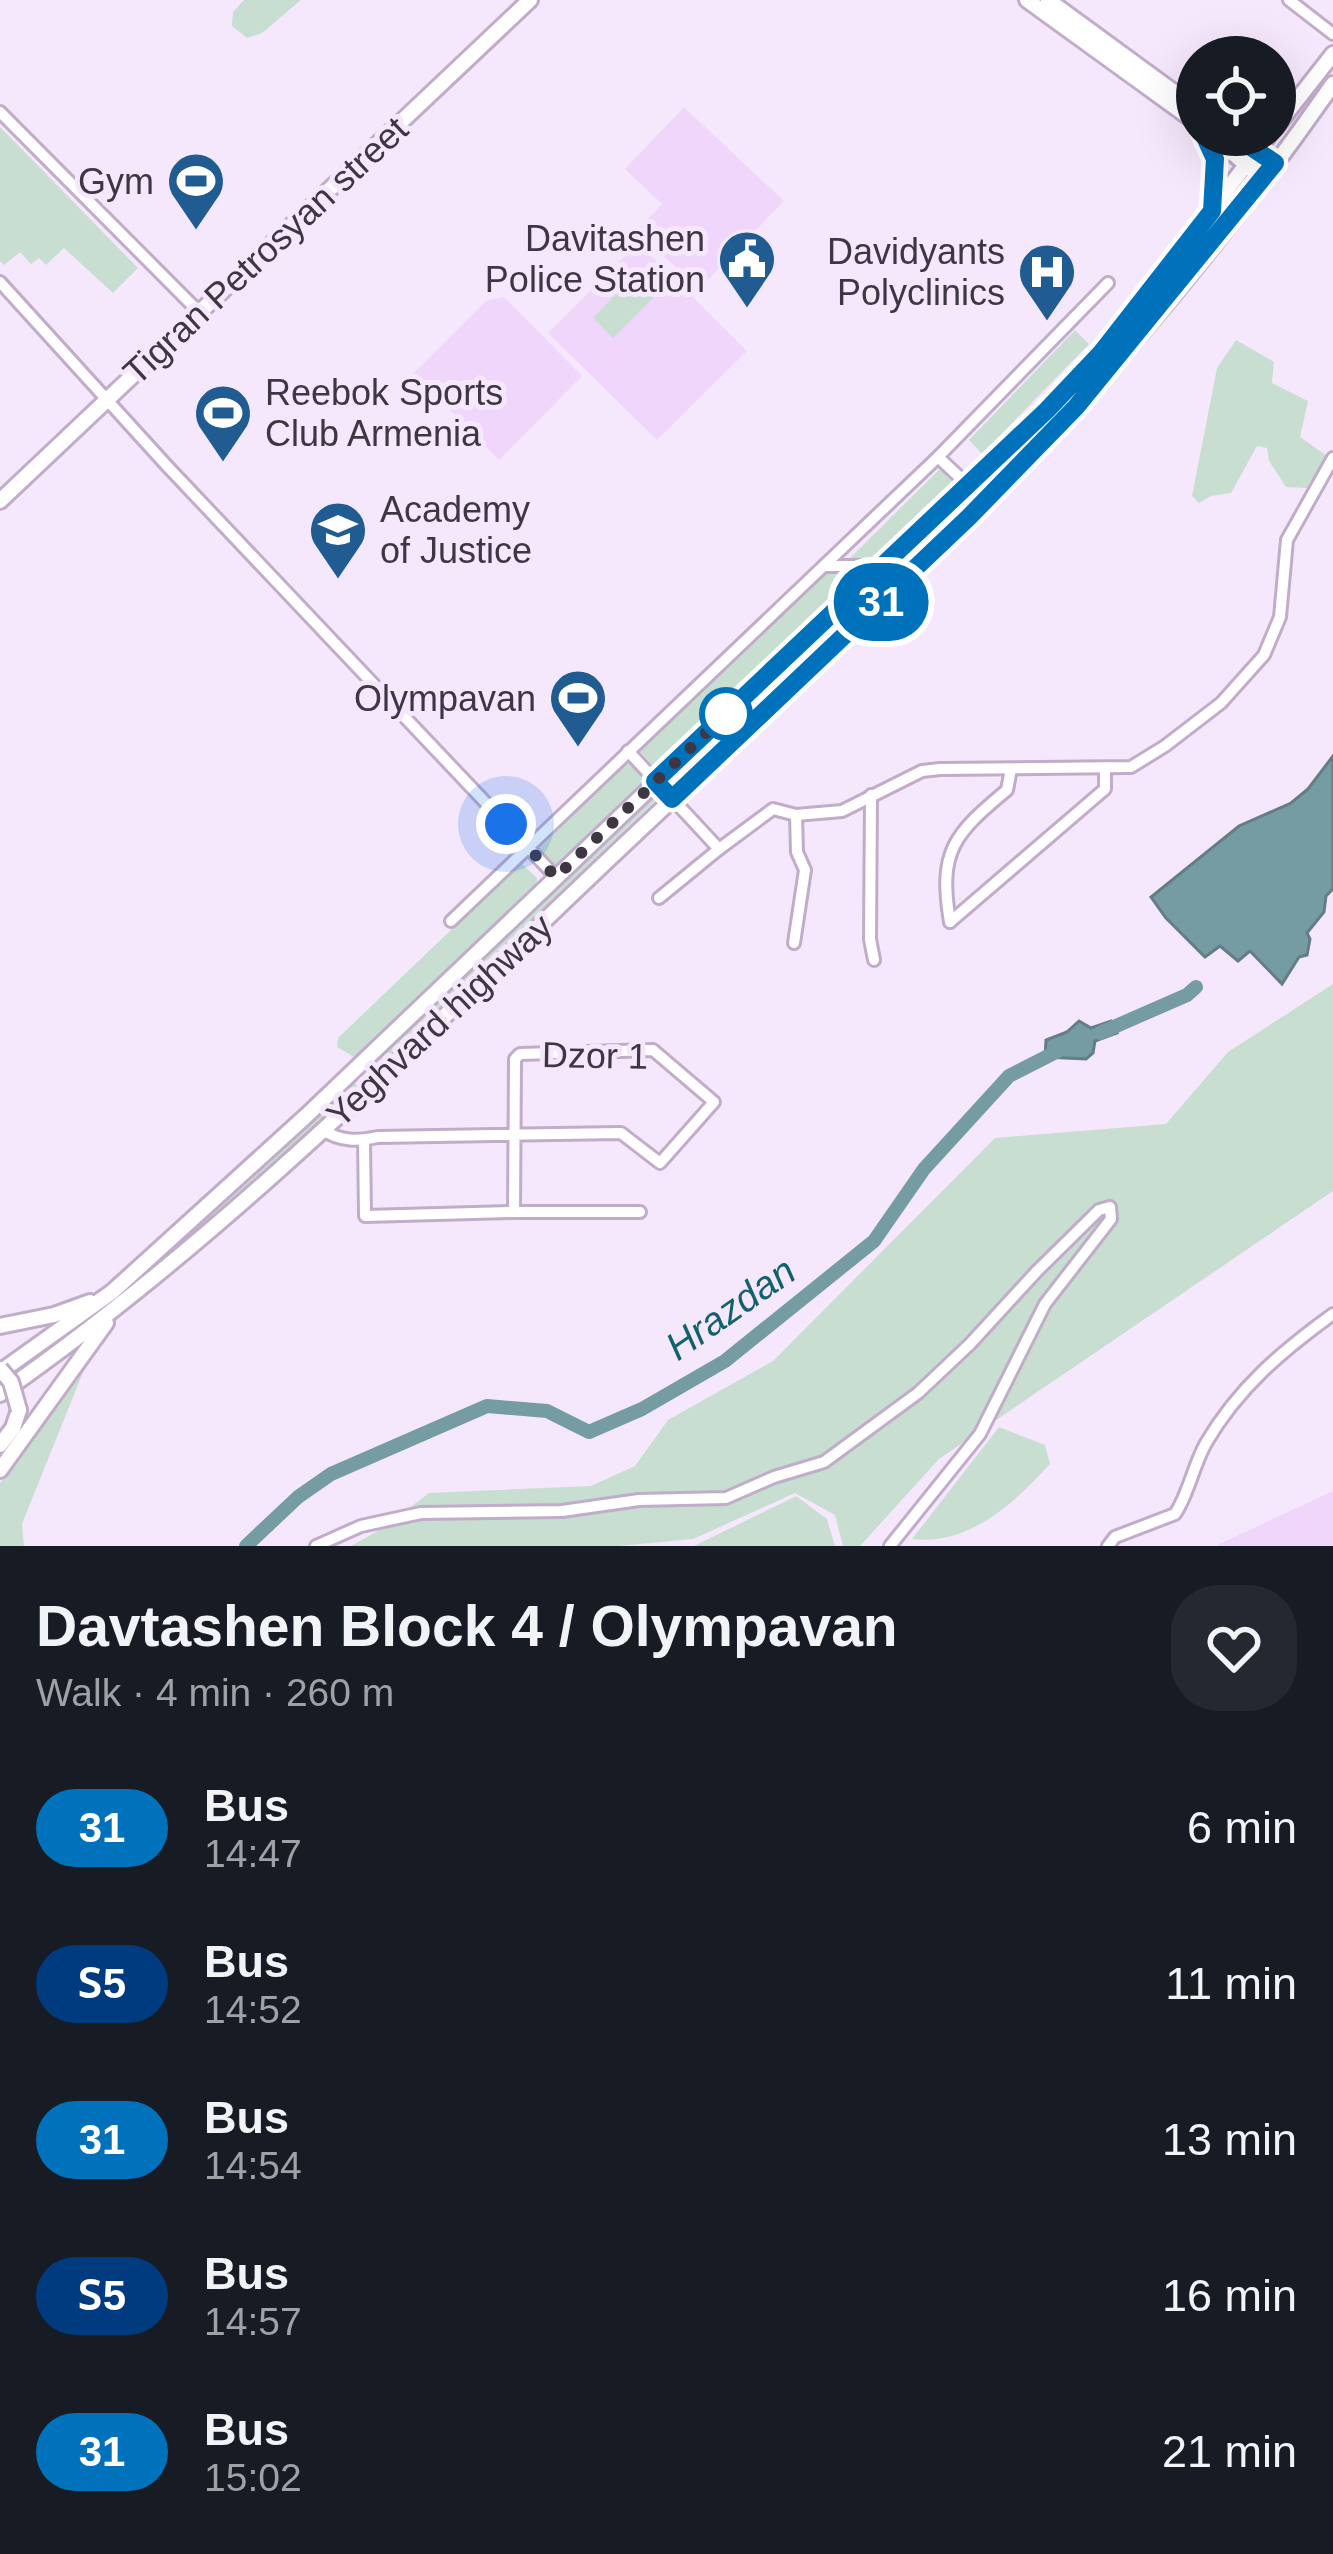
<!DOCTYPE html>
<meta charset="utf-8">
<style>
body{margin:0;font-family:Helvetica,"Noto Sans Armenian",sans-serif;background:#242831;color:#f1f3f6;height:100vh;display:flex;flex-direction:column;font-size:45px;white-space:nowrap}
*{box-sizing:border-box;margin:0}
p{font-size:39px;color:#9ea1a6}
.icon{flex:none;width:66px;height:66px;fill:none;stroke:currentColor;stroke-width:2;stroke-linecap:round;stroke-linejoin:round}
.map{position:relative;height:1546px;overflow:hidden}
.side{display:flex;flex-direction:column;background:#171b24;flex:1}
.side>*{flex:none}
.badge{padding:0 24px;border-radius:39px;font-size:42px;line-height:78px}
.tools{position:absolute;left:1176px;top:36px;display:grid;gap:24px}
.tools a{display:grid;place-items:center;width:120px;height:120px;border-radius:50%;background:#171b24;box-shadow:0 12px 48px #0002;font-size:60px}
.you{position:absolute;width:60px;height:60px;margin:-30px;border:9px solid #fff;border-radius:50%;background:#1a73e8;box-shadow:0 0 0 18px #1a73e833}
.map>.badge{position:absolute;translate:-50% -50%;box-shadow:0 0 0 6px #fff}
.round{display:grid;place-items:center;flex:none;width:126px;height:126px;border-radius:48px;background:#242831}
.overview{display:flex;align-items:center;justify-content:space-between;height:204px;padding:0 36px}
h1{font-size:57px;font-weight:700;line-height:90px}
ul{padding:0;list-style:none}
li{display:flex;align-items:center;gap:36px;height:156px;padding:0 36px}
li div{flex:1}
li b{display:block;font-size:45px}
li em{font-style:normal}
li .badge{min-width:132px;font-weight:700;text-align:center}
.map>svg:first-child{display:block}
.built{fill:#f1d6fc}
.green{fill:#c8ded0}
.water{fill:#759ca3;stroke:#647d86;stroke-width:3}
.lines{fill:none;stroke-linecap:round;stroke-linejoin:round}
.river{stroke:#759ca3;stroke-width:14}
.minor-casing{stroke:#c1acca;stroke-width:16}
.major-casing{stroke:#c1acca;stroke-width:20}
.minor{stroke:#fff;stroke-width:10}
.major{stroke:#fff;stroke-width:14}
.major-bridge-casing{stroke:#c1acca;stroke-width:20;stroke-linecap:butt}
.major-bridge{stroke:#fff;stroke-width:14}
.line-casing{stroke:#fff;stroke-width:27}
.line{stroke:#0072bc;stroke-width:18}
.walk{stroke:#3e3642;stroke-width:12;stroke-dasharray:0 21.6}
.stop-dot{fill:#fff;stroke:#0072bc;stroke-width:6}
.labels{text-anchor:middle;stroke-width:10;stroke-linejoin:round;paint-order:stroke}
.poi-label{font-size:36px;fill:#3e3642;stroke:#f6e8fc;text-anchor:end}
.street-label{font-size:36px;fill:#3e3642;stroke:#f6e8fc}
.water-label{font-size:39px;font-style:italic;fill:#11626e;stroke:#f6e8fc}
</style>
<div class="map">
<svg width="1333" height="1546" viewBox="0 0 1333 1546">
<rect width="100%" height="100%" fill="#f6e8fc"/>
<g class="built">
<polygon points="684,107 784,201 699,289 637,231 662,204 625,169"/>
<polygon points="638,243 747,351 657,440 548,333"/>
<polygon points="504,297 582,376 499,460 414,373 486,301"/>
<polygon points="1333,1491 1333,1546 1215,1546"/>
</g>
<g class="green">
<polygon points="244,0 301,0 262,33 247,38 232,26 233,12"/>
<polygon points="0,127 138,268 113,293 64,248 46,265 39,258 31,264 20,252 4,265 0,261"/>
<polygon points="1185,257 1189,261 1117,353 1005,467 1001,464 1093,370"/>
<polygon points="634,275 655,296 613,338 593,318"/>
<polygon points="1075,330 1089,344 982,454 969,440"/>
<polygon points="1236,340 1274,362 1272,383 1308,401 1300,437 1327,456 1307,488 1286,487 1269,461 1267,448 1257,446 1231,493 1211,496 1199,503 1192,496 1217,368"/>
<polygon points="941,468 957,483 881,556 849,559"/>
<polygon points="954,509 957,513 749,713 745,709"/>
<polygon points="865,571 657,770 638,749 827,572"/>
<polygon points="625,763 630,763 641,774 643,783 561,865 554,866 538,850"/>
<polygon points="655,793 659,797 373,1071 369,1067"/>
<polygon points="521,863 537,878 537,884 356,1058 337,1047 338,1038"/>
<polygon points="1333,984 1333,1191 939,1459 860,1546 843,1546 835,1515 795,1493 693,1539 619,1546 351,1546 383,1528 429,1493 591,1486 635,1466 668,1420 773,1361 995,1138 1166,1124 1228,1052"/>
<polygon points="353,1081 357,1085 255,1184 118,1302 13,1377 10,1372 115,1296 199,1226"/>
<polygon points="88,1360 22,1524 24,1546 0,1546 0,1483"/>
<path d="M999,1427L1045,1445L1050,1464C1015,1502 970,1546 912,1539Z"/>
<polygon points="796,1496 827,1519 835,1546 694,1546"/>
</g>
<g class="water">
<polygon points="1333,756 1333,889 1326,896 1324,912 1307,933 1310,939 1307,955 1299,957 1282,984 1250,951 1238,961 1220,946 1205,957 1166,918 1151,897 1239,826 1291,803 1308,789"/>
<polygon points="1079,1021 1091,1028 1111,1021 1117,1033 1095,1041 1093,1053 1086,1059 1045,1057 1046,1040 1067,1032"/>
</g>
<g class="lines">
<g class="river">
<polyline points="1100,1033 1187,995 1196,987"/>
<polyline points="246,1546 298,1497 331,1474 487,1406 547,1411 589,1432 642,1409 725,1361 874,1241 924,1169 1009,1076 1058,1051"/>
</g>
<defs>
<g id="minor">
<polyline points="1289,0 1333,34"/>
<polyline points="0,112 200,313"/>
<polyline points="0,282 168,467 556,877"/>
<polyline points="938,457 968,485"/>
<polyline points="825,566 882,566"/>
<polyline points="628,751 719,849 773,809 796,815 842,811 922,771 940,769 1131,767 1165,746 1221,703 1264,655 1280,617 1287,540 1333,458"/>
<polyline points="871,795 870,939 874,960"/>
<polyline points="659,898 719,849"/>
<polyline points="451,921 938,457 1108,283"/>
<polyline points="950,922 1105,789 1105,770"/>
<path d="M950,922C938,851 954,834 1007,790L1011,769"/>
<polyline points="794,943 805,870 797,852 796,815"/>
<path d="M323,1130C341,1142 358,1141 378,1137L621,1133L660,1163L714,1102L653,1050L520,1054L515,1059L514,1212H640"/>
<polyline points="364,1140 365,1216 514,1212"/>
<polyline points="316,1546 361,1526 421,1513 562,1511 639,1500 726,1498 774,1477 824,1462 918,1393 970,1344 1037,1271 1099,1210 1110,1207 1111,1219 1045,1304 980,1434 890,1546"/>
<path d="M1108,1546L1115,1537L1175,1514C1189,1493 1193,1466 1206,1443C1238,1388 1282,1351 1333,1314"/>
</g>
<g id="major">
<polyline points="1027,0 1197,123"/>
<polyline points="1048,0 1197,109"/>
<polyline points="1275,128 1333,54"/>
<polyline points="1204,135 1215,159 1213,206"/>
<polyline points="1211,135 1262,178"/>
<polyline points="1233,135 1275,163"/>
<polyline points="0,501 530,0"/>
<polyline points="0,1326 54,1315 90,1302"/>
<polyline points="0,1372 112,1292 306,1116 1047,410 1101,353 1269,135"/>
<path d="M0,1394C222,1239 412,1046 608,860C765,711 927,566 1074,408C1166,310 1256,194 1333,84"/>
<polyline points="0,1445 13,1428 19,1410"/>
<polyline points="0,1470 106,1323"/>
</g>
</defs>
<use href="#minor" class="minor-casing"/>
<use href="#major" class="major-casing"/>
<use href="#minor" class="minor"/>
<use href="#major" class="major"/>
<defs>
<polyline id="major-bridge" points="0,1369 11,1382 19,1410"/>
</defs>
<use href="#major-bridge" class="major-bridge-casing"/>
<use href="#major-bridge" class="major-bridge"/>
</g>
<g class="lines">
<defs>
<polyline id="line" points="1204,135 1215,159 1212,211 1101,353 1047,410 655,781 672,799 969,517 1076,407 1275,163 1233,135"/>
</defs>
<use href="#line" class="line-casing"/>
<use href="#line" class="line"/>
<polyline class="walk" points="506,824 556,877 726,714"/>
</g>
<defs>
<symbol id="stadium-pin" viewBox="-11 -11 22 30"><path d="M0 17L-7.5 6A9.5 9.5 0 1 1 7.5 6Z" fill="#205b92" stroke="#f6e8fc"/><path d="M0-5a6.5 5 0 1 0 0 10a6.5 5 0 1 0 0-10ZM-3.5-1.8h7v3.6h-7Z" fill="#fff"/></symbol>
<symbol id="civic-pin" viewBox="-11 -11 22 30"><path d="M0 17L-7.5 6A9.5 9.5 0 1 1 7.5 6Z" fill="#205b92" stroke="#f6e8fc"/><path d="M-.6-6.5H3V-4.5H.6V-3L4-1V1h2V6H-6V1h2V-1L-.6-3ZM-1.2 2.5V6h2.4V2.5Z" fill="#fff"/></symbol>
<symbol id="hospital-pin" viewBox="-11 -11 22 30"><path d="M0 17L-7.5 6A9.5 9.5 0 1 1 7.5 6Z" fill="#205b92" stroke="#f6e8fc"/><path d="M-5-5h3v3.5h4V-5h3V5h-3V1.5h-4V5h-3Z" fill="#fff"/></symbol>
<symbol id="university-pin" viewBox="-11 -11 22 30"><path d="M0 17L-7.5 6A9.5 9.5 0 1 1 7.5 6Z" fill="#205b92" stroke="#f6e8fc"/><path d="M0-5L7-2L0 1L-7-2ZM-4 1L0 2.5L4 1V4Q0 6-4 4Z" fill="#fff"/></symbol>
</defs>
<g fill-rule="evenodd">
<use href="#stadium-pin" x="163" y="148" width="66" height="90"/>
<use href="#civic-pin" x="714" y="226" width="66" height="90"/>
<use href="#hospital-pin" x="1014" y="239" width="66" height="90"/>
<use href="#stadium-pin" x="190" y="380" width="66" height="90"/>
<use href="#university-pin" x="305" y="497" width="66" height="90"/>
<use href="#stadium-pin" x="545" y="665" width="66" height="90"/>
</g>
<circle class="stop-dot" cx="726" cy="714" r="24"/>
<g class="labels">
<g class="poi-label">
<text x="154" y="194">Gym</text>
<text x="705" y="251">Davitashen<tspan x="705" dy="41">Police Station</tspan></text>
<text x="1005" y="264">Davidyants<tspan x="1005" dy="41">Polyclinics</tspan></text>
<text x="265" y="405" text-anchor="start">Reebok Sports<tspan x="265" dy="41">Club Armenia</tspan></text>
<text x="380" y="522" text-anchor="start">Academy<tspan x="380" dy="41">of Justice</tspan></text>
<text x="536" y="711">Olympavan</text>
</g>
<g class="street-label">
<text transform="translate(265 250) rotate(-43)" y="13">Tigran Petrosyan street</text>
<text transform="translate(439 1020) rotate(-43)" y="13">Yeghvard highway</text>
<text transform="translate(595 1055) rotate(1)" y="13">Dzor 1</text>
</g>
<g class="water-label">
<text transform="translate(730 1308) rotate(-35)" y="14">Hrazdan</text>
</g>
</g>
</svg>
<div class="tools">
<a><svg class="icon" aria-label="locate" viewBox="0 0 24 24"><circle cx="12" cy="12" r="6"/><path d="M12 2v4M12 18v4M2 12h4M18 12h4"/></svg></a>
</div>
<div class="you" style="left:506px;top:824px"></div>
<b class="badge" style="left:881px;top:602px;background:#0072bc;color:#fff">31</b>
</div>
<section class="side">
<div class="overview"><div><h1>Davtashen Block 4 / Olympavan</h1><p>Walk · 4 min · 260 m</p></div><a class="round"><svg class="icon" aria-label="heart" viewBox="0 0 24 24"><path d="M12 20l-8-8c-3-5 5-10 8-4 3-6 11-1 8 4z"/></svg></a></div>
<ul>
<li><span class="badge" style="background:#0072bc;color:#fff">31</span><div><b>Bus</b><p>14:47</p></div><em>6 min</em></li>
<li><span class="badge" style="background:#003b80;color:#fff">Տ5</span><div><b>Bus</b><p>14:52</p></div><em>11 min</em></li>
<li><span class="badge" style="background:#0072bc;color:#fff">31</span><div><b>Bus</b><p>14:54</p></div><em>13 min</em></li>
<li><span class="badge" style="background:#003b80;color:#fff">Տ5</span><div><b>Bus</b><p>14:57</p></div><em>16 min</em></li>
<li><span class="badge" style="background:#0072bc;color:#fff">31</span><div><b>Bus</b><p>15:02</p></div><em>21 min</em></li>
</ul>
</section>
